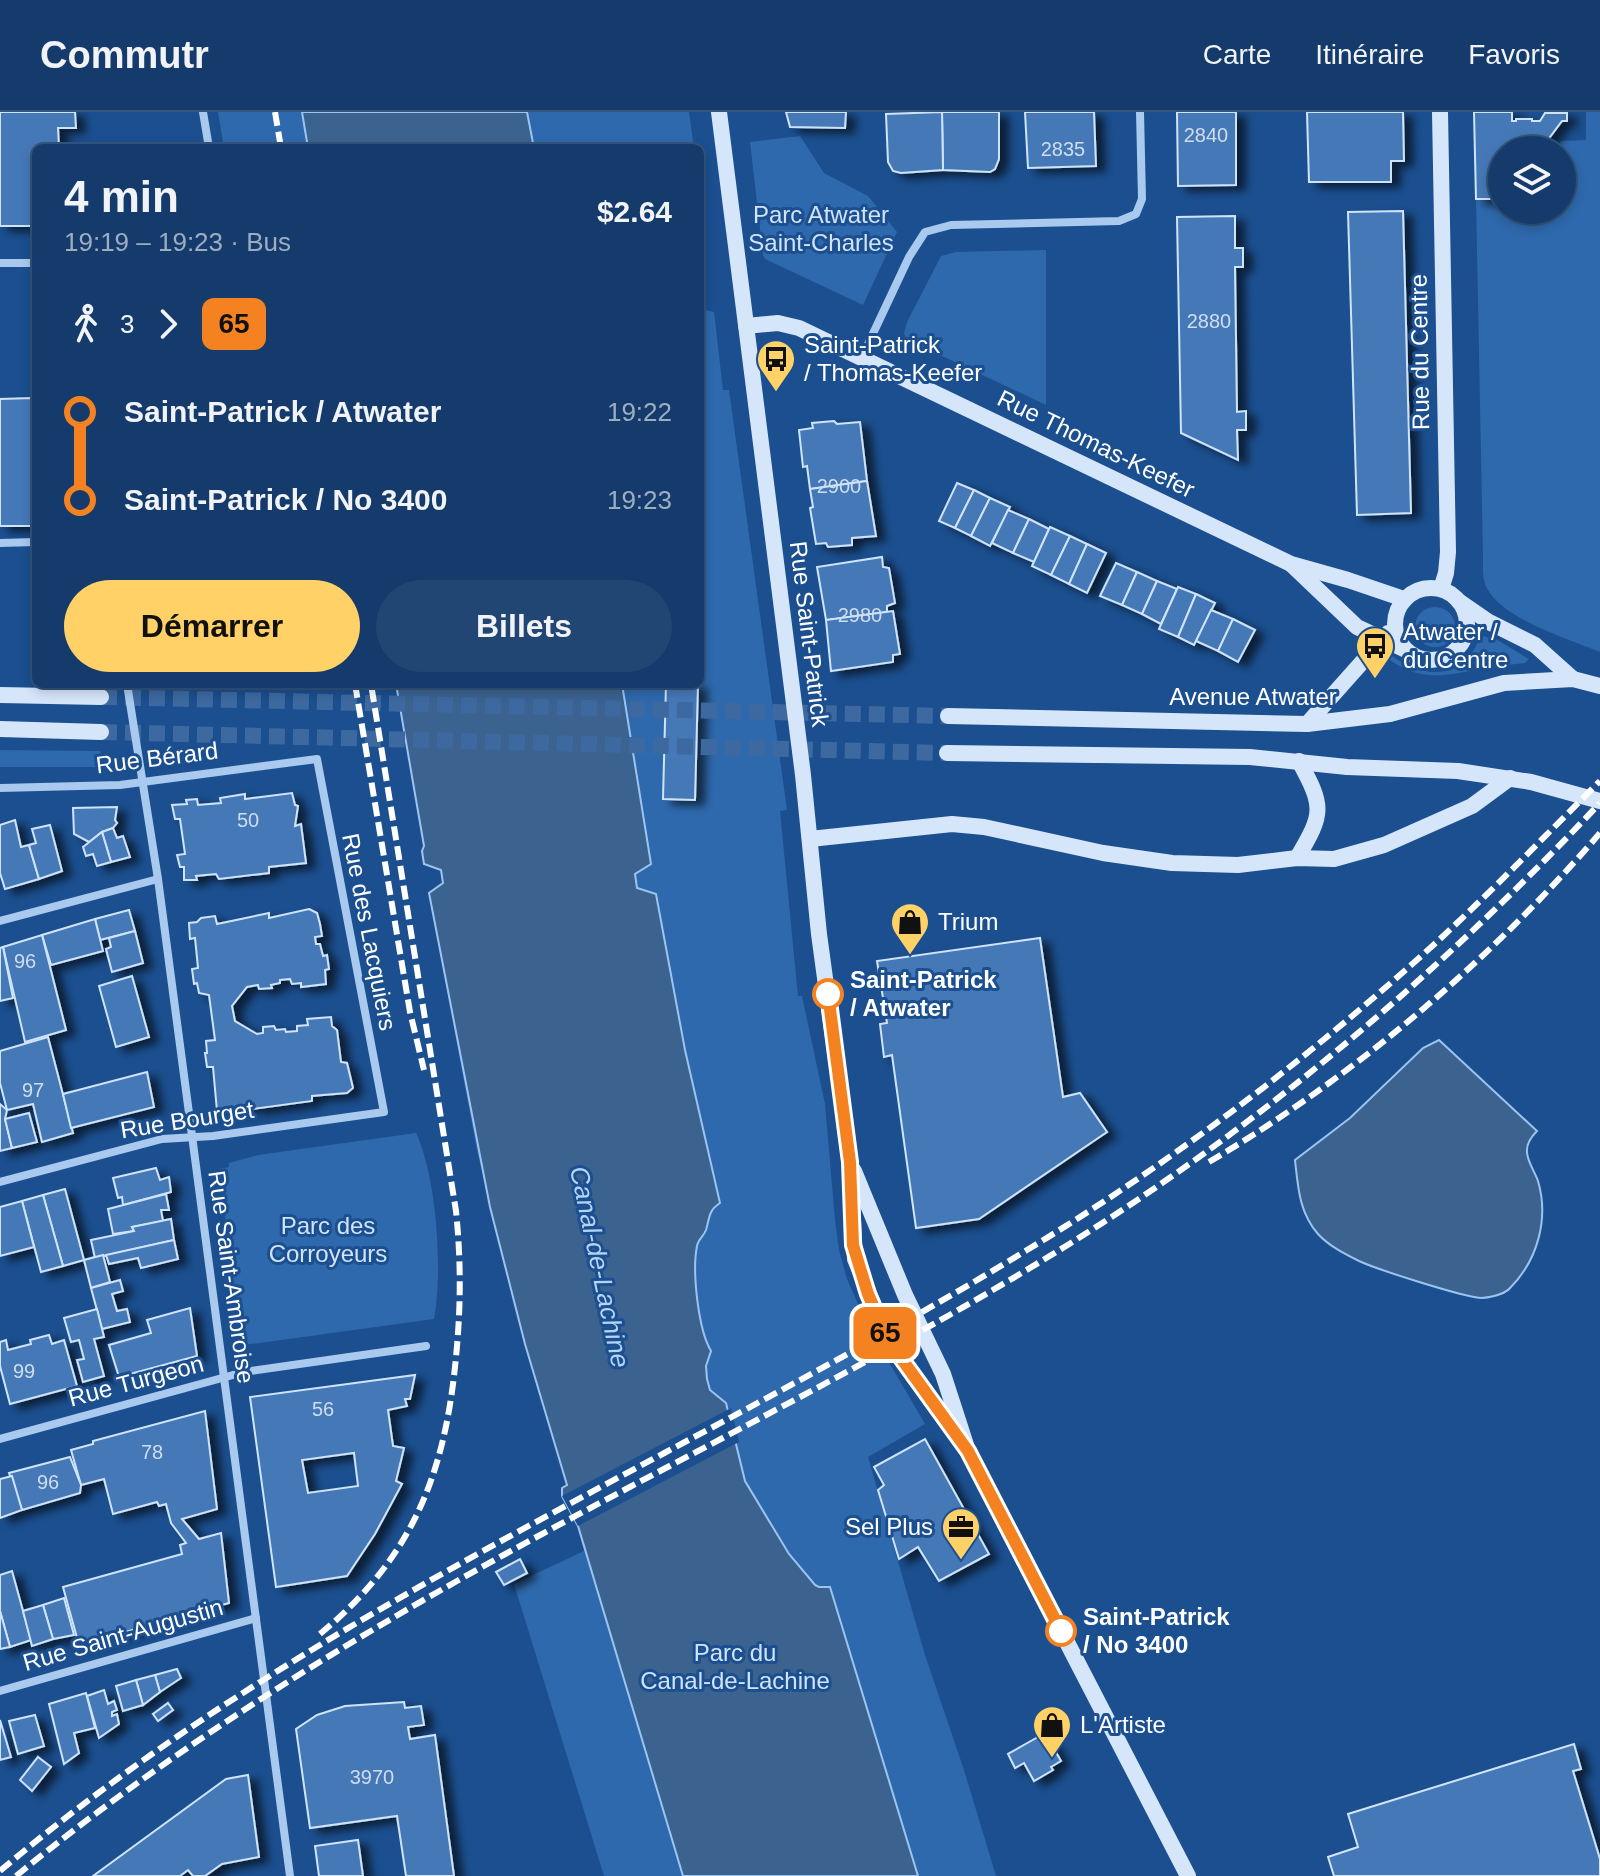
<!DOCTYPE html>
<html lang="fr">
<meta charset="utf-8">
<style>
body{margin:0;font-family:Arial,sans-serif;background:#214673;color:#f1f3f6;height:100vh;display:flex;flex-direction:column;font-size:30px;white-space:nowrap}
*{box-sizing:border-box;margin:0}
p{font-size:26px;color:#9dadc1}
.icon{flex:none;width:44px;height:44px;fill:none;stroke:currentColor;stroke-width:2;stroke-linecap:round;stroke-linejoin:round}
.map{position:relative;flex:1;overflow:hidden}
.sheet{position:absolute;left:32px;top:32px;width:672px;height:544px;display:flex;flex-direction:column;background:#143b6b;border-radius:12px;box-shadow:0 4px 12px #0003,0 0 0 2px #33557e}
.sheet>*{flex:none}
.badge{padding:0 16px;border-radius:12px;font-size:28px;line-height:52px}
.buttons{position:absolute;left:1488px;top:24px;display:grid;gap:16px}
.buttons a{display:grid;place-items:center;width:88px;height:88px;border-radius:50%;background:#143b6b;box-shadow:0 4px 12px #0003,0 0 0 2px #33557e;font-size:40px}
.map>.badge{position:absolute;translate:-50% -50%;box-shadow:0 0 0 4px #fff}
.legs{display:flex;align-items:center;gap:12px;height:88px;padding:0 32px;font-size:26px}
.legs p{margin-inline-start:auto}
.headline{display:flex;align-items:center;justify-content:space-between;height:136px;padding:0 32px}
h1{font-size:44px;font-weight:700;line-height:60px}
.cta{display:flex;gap:16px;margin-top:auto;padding:16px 32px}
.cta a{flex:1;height:92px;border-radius:48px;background:#ffd166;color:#111;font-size:32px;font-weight:700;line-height:92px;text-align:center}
.cta a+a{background:#214673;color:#f1f3f6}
ul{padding:0 32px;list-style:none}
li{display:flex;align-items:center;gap:28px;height:88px;font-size:30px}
li i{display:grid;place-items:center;width:12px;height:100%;margin:0 10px;background:currentColor}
li i::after{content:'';width:20px;height:20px;margin:-10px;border:6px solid;border-radius:50%;background:#143b6b}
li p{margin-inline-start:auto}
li:first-child i{background:linear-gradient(#0000 50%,currentColor 0)}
li:last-child i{background:linear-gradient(currentColor 50%,#0000 0)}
header{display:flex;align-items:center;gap:48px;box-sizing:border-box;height:112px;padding:0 40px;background:#143b6b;border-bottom:2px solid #33557e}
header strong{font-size:38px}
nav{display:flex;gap:44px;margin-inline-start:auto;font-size:28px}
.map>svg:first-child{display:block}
.green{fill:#2e69ad}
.water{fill:#3c6290;stroke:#9cc4f0;stroke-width:2}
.pier{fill:#1b4f8f}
.building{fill:#4478b7;stroke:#cfe3fa;stroke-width:2;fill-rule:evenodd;filter:url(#shadow)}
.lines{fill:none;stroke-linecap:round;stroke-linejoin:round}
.secondary-tunnel{stroke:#3d69a0;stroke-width:16;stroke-dasharray:16 8;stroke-linecap:butt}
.street{stroke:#a9c9ee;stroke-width:8}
.secondary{stroke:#d6e6fa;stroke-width:16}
.rail{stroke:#fff;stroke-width:6;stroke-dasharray:14 6;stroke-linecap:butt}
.line-1-casing{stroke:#fff;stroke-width:18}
.line-1{stroke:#f58220;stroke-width:12}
.stop-1-dot{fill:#fff;stroke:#f58220;stroke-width:4}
.labels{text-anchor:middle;stroke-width:6;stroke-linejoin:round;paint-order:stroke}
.number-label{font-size:20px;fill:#d0dded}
.park-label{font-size:24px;fill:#cfe3fa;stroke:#1b4f8f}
.poi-label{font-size:24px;fill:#fff;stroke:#1b4f8f;text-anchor:start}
.street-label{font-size:24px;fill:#fff;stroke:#1b4f8f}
.stop-label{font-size:24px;font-weight:bold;fill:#fff;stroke:#1b4f8f;text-anchor:start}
.water-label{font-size:26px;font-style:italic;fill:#b5d3f5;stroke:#1b4f8f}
</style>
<header>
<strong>Commutr</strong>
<nav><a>Carte</a><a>Itinéraire</a><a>Favoris</a></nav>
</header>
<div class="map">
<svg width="1600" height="1764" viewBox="0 0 1600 1764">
<defs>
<filter id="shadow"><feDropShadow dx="9" dy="5" stdDeviation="4" flood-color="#0009"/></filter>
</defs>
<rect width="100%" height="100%" fill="#1b4f8f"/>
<g class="green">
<polygon points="218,0 689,0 694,36 224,36"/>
<path d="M1586,0H1600V540C1569,527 1502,507 1487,476C1482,467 1483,456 1483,445L1476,87H1502V98H1562V38H1554L1561,29L1586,28Z"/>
<polygon points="800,24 824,61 868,84 897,120 863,193 765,147 763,143 750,30"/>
<polygon points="1046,138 1046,293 906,227 904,221 907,210 941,144 956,140"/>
<polygon points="700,197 714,200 723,278 729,278 787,698 780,699 798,884 802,884 825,992 835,1108 839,1138 847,1167 869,1216 925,1312 868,1345 925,1543 964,1658 996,1764 604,1764 514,1472 584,1439 578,1414 562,1384 562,1376 567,1373 525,1232 477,1039 429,781 443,771 441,758 424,752 422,739 424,734 396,572 700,572"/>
<circle cx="1435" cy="515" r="20"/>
<path d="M1481,523L1489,526L1491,524L1529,547L1525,551C1510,553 1495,554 1480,557C1439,565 1418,570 1383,543L1386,540C1421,566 1462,573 1481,523Z"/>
<polygon points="0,638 100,639 104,651 100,655 0,655"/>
<path d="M416,1021C437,1065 443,1160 434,1207L244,1233L241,1229L219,1057L229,1055V1051L258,1043Z"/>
</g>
<g class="water">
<polygon points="302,0 527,0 534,36 308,36"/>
<path d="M396,572H622L651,752L635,762L637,776L656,782L685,938L720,1091C708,1099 710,1105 706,1118C704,1124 698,1127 697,1134C692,1159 698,1217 711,1239L706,1254L707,1267L710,1278L726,1291L745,1369L789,1442L815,1473L819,1475H830L918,1764H683L578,1414L562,1384V1376L567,1373L525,1232L490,1095L429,781L443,771L441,758L424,752L422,739L424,734Z"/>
<path d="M1439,928L1537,1019C1532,1024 1526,1031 1527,1040C1527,1049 1535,1060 1538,1069C1549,1106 1538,1148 1510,1176C1504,1183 1491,1185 1482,1186C1466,1186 1376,1157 1359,1149C1345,1142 1329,1134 1318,1122C1299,1100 1298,1075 1295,1048L1350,1006L1423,936Z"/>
</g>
<polygon class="pier" points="731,1296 739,1330 578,1414 562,1384"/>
<g class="building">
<polygon points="0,0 75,0 76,16 58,16 59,35 36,36 36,114 0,114"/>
<polygon points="786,0 846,0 845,16 790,15"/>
<polygon points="942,0 999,0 999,47 995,57 990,60 943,58"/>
<polygon points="942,0 943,58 901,61 893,59 888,50 886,2"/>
<polygon points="1025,0 1094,0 1096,54 1028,56"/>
<polygon points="1177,0 1236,0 1236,73 1178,74"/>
<polygon points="1307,0 1403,0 1404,49 1391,49 1391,70 1309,70"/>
<polygon points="1474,0 1512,0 1512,9 1516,9 1516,7 1532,7 1532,9 1540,9 1545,1 1567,1 1567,9 1562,9 1547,29 1511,30 1511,38 1502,38 1502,87 1476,87"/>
<polygon points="1403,99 1411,401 1357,403 1348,100"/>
<polygon points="1235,104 1235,136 1243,136 1243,155 1235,155 1237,300 1246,299 1246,318 1237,318 1238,348 1181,321 1177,105"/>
<polygon points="32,286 34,414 0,414 0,287"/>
<polygon points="834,309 837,312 860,310 867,369 810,377 807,354 803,355 799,318 813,316 812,311"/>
<polygon points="867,369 876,424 852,426 852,433 828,435 826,431 816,432 810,396 813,395 810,377"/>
<polygon points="957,371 974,378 955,416 939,409"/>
<polygon points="974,378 990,386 971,424 955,416"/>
<polygon points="990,386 1010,395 990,434 971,424"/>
<polygon points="1008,398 1029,407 1013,441 992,431"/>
<polygon points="1029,407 1049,417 1034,450 1013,441"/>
<polygon points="1050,415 1070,424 1051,463 1032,454"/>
<polygon points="1070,424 1087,432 1069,472 1051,463"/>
<polygon points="1087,432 1106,441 1087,481 1069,472"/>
<polygon points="882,445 883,455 889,456 895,491 887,494 887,500 826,508 817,455"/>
<polygon points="1116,451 1137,460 1122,493 1100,484"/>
<polygon points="1137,460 1157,469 1142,502 1122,493"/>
<polygon points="1157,469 1177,477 1161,512 1142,502"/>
<polygon points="1178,475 1196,482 1178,525 1159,517"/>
<polygon points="1196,482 1215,491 1194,533 1178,525"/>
<polygon points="1211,498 1233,507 1218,539 1196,529"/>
<polygon points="893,499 900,542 893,543 893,550 831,559 826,508"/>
<polygon points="1233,507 1255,518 1238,550 1218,539"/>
<polygon points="666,572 698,572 695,688 663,687"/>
<polygon points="292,681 295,693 298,694 295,714 301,712 306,751 269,755 269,761 219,767 216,762 196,764 197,768 184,768 184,755 180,755 177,743 185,742 180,707 175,707 172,693 187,692 186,688 197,687 198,693 221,691 220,686 245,682 245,687"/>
<polygon points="117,695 115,708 117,711 113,716 102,720 89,730 74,722 73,696"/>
<polygon points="15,708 21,735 29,733 39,767 5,777 0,761 0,713"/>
<polygon points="50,713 62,759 39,767 29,733 36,731 32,717"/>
<polygon points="113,716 117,726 123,724 130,745 111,750 102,720"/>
<polygon points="102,720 111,750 97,754 93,742 86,744 83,735"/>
<polygon points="309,797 317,801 320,812 322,824 315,825 316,832 320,832 323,844 327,843 329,857 325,858 326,872 301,875 301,871 292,872 290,867 280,868 280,871 271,873 272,876 259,877 258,873 247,875 232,894 235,909 257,922 263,921 263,915 274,914 276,918 285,917 286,920 297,919 297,914 308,913 307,907 331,905 332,914 337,918 341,950 347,951 353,976 347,981 312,984 312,989 253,997 252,991 244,993 245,998 217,999 213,955 207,955 205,941 207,941 206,929 215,928 209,883 199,881 197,871 194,872 192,857 198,856 195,826 190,827 189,811 197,810 201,806 215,804 217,812 269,801 269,806"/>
<polygon points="129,798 135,819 100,828 95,807"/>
<polygon points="95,807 103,839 51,853 42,823"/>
<polygon points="135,819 143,851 112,860 106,837 111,835 109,826"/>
<polygon points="42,823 66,918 25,930 3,835"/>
<polygon points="1040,826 1063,985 1080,981 1107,1020 979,1107 916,1116 892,943 884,945 880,912 887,911 877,849"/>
<polygon points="3,835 13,886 0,889 0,836"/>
<polygon points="132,864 149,925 116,935 99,874"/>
<polygon points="48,925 73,1021 42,1030 33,992 7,998 0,971 0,939"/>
<polygon points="147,960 154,995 71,1016 63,982"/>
<polygon points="0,992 7,998 5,1007 12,1036 0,1039"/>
<polygon points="29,1001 37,1030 12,1036 5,1007"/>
<polygon points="156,1056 160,1068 169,1065 171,1080 123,1093 122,1085 118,1086 113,1066"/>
<polygon points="65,1077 84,1148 63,1154 43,1083"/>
<polygon points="166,1082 169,1098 161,1098 163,1109 132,1115 134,1119 113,1122 108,1097"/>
<polygon points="43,1083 63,1154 41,1160 22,1089"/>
<polygon points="22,1089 34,1135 0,1144 0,1095"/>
<polygon points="171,1107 174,1128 95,1146 91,1128 134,1119 132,1115"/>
<polygon points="174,1128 178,1147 141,1156 138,1146 109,1152 106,1143"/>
<polygon points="103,1143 110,1170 91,1176 84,1148"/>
<polygon points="120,1168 123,1179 112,1182 117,1199 127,1197 130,1210 102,1217 91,1176"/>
<polygon points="190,1196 197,1244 119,1265 109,1233 151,1221 147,1208"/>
<polygon points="97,1197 104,1225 94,1227 104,1264 83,1270 77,1248 84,1247 79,1228 71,1230 64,1206"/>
<polygon points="49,1223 52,1232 64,1228 77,1274 10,1292 0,1254 0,1230 6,1228 8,1238 31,1232 30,1228"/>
<path d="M415,1263L410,1287H405L407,1294L388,1298L393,1334L404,1336L396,1369L402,1372L375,1422L347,1464L276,1475L250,1285ZM354,1341L358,1374L308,1381L302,1348Z"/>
<polygon points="205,1299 217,1397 182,1407 199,1427 221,1421 229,1491 79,1533 63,1475 182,1442 180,1433 186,1431 171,1411 166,1392 159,1394 157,1390 113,1402 104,1367 81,1373 71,1338 93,1332 93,1329"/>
<polygon points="925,1327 989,1442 939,1469 918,1435 899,1447 878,1378 884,1373 874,1355"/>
<polygon points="70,1345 81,1373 80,1381 22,1398 9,1361"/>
<polygon points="12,1364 22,1398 0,1406 0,1367"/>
<polygon points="520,1447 527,1461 504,1473 496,1460"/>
<polygon points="12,1459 31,1528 10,1535 0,1499 0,1463"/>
<polygon points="64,1486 74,1523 53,1527 43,1493"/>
<polygon points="43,1493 53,1527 32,1534 23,1499"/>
<polygon points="0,1499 10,1535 0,1537"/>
<polygon points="177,1557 181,1566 160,1580 155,1563"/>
<polygon points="155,1563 160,1580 143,1593 136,1568"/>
<polygon points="136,1568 143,1593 123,1599 116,1574"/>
<polygon points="104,1578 108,1592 114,1589 117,1598 112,1600 112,1604 117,1602 119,1612 99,1626 87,1584"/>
<polygon points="86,1581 95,1616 74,1621 79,1641 64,1652 49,1592"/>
<polygon points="404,1590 405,1596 421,1594 424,1613 408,1615 410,1627 435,1623 454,1764 406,1764 397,1704 310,1716 296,1617 317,1603 345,1594"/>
<polygon points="168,1591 173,1598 158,1609 153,1602"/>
<polygon points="35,1603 44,1634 18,1642 9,1609"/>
<polygon points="0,1608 11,1645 0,1648"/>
<polygon points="1045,1621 1061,1649 1051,1655 1053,1658 1034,1669 1024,1651 1015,1656 1008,1642"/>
<polygon points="1574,1632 1581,1657 1573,1659 1600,1747 1600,1764 1334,1764 1328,1745 1358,1735 1348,1702"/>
<polygon points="38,1645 51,1655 32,1679 20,1668"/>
<polygon points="248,1663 259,1745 222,1752 205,1764 193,1764 188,1758 180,1764 93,1764 226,1667"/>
<polygon points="358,1728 363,1764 319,1764 315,1734"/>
</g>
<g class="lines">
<g class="secondary-tunnel">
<polyline points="101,585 948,604"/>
<polyline points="101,620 947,641"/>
</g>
<g class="street">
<polyline points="203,0 209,36"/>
<polyline points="0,151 36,151"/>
<polyline points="862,245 909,145 925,120 951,113 1119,109 1136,102 1142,87 1140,0"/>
<polyline points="0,431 36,430"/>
<polyline points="127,572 158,767 290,1764"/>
<polyline points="0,676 120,673 317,647 384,1000 213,1024 162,1027 0,1070"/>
<polyline points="0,809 158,767"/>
<polyline points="0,1327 244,1260 426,1234"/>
<polyline points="0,1579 256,1506"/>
</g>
<g class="secondary">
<polyline points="719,0 803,663 819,822 850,1050 855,1147 888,1228 968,1339"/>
<polyline points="1440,0 1448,440 1446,461 1441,477"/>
<polyline points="746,214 778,211 799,216 1291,452 1348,468 1404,487"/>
<polyline points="1292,453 1357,515 1406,538"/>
<circle cx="1431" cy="512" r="36"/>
<polyline points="1460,490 1489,510 1535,533 1573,567"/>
<polyline points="0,583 101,585"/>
<polyline points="948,604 1307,612 1390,602 1504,571 1573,567 1600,574"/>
<polyline points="1307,612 1388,521"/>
<polyline points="0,617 101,620"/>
<polyline points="947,641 1250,645 1347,655 1458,659 1531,670 1600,689"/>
<polyline points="810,727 952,712 984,715 1103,741 1172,751 1238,753 1297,746 1334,747 1384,733 1472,694 1510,666"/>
<path d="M1297,746C1324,701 1324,695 1299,649"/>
<polyline points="854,1059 905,1183 943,1262 968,1339 1188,1764"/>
</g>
<g class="rail">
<polyline points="275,0 281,36"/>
<polyline points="355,572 410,900 424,958"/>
<path d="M1209,1050C1356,963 1489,850 1600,721"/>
<path d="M320,1522C413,1445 445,1362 456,1245C461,1195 461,1148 456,1099L371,572"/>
<path d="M0,1759C308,1498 686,1347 1027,1138C1174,1049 1313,943 1440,827C1495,776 1547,722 1600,669"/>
<path d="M16,1764C153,1652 303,1556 457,1469C659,1355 869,1256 1066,1134C1263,1012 1442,859 1600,691"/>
</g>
</g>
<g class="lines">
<defs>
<polyline id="line-1" points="828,882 850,1050 853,1133 868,1182 888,1228 968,1339 1061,1519"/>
</defs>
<use href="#line-1" class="line-1-casing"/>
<use href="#line-1" class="line-1"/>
</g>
<defs>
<symbol id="bus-pin" viewBox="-11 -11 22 30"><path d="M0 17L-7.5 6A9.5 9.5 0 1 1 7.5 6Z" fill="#ffd166" stroke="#1b4f8f"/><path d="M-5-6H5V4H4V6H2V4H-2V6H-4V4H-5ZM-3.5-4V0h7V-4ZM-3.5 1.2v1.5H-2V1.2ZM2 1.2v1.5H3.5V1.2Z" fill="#111"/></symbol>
<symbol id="shop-pin" viewBox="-11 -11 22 30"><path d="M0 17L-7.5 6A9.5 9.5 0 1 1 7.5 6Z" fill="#ffd166" stroke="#1b4f8f"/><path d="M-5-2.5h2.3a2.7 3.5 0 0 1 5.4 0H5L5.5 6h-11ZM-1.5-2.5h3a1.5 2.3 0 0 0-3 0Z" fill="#111"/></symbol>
<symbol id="office-pin" viewBox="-11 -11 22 30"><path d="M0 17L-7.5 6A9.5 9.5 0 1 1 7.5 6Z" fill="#ffd166" stroke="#1b4f8f"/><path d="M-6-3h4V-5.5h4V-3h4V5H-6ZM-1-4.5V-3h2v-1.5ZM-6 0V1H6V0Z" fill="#111"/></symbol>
</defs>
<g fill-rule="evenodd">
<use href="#bus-pin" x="754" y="225" width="44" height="60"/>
<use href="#bus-pin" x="1353" y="512" width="44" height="60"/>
<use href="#shop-pin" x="888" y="788" width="44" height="60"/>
<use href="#office-pin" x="939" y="1393" width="44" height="60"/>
<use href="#shop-pin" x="1030" y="1591" width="44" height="60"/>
</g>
<g class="stop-1-dot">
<circle cx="828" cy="882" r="14"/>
<circle cx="1061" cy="1519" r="14"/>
</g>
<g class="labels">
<g class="number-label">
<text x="1206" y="30">2840</text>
<text x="1063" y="44">2835</text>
<text x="1209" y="216">2880</text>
<text x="839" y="381">2900</text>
<text x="860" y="510">2980</text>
<text x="248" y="715">50</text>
<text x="25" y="856">96</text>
<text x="33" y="985">97</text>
<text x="24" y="1266">99</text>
<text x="323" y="1304">56</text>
<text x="152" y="1347">78</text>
<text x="48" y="1377">96</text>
<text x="372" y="1672">3970</text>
</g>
<g class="park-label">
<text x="821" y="111">Parc Atwater<tspan x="821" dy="28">Saint-Charles</tspan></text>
<text x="328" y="1122">Parc des<tspan x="328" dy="28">Corroyeurs</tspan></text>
<text x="735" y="1549">Parc du<tspan x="735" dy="28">Canal-de-Lachine</tspan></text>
</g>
<g class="poi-label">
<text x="804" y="241">Saint-Patrick<tspan x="804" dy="28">/ Thomas-Keefer</tspan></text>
<text x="1403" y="528">Atwater /<tspan x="1403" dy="28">du Centre</tspan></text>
<text x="938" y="818">Trium</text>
<text x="933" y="1423" text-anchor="end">Sel Plus</text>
<text x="1080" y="1621">L'Artiste</text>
</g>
<g class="street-label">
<text transform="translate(1420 240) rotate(-91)" y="8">Rue du Centre</text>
<text transform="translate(1096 332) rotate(26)" y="8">Rue Thomas-Keefer</text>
<text transform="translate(809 522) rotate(83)" y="8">Rue Saint-Patrick</text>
<text x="1253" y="593">Avenue Atwater</text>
<text transform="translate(157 646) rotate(-7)" y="8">Rue Bérard</text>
<text transform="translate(369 820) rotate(79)" y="8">Rue des Lacquiers</text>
<text transform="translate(187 1008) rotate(-9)" y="8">Rue Bourget</text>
<text transform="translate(231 1165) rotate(82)" y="8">Rue Saint-Ambroise</text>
<text transform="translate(136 1269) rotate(-15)" y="8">Rue Turgeon</text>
<text transform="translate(123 1523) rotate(-16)" y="8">Rue Saint-Augustin</text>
</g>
<g class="stop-label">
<text x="850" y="876">Saint-Patrick<tspan x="850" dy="28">/ Atwater</tspan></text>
<text x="1083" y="1513">Saint-Patrick<tspan x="1083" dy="28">/ No 3400</tspan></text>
</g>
<g class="water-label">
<text transform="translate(600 1155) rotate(78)" y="9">Canal-de-Lachine</text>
</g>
</g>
</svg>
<div class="buttons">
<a><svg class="icon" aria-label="layers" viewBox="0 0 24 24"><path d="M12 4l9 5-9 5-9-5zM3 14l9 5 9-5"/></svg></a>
</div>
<b class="badge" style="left:885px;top:1221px;background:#f58220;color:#111">65</b>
<section class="sheet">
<div class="headline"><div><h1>4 min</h1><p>19:19 – 19:23 · Bus</p></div><b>$2.64</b></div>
<div class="legs"><svg class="icon" aria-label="walk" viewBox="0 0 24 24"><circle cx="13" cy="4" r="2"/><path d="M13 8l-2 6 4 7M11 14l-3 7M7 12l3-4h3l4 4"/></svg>3<svg class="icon" aria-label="forward" viewBox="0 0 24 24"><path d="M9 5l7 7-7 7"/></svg><b class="badge" style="background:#f58220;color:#111">65</b></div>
<ul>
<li><i style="color:#f58220"></i><b>Saint-Patrick / Atwater</b><p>19:22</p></li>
<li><i style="color:#f58220"></i><b>Saint-Patrick / No 3400</b><p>19:23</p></li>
</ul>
<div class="cta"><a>Démarrer</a><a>Billets</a></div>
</section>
</div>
